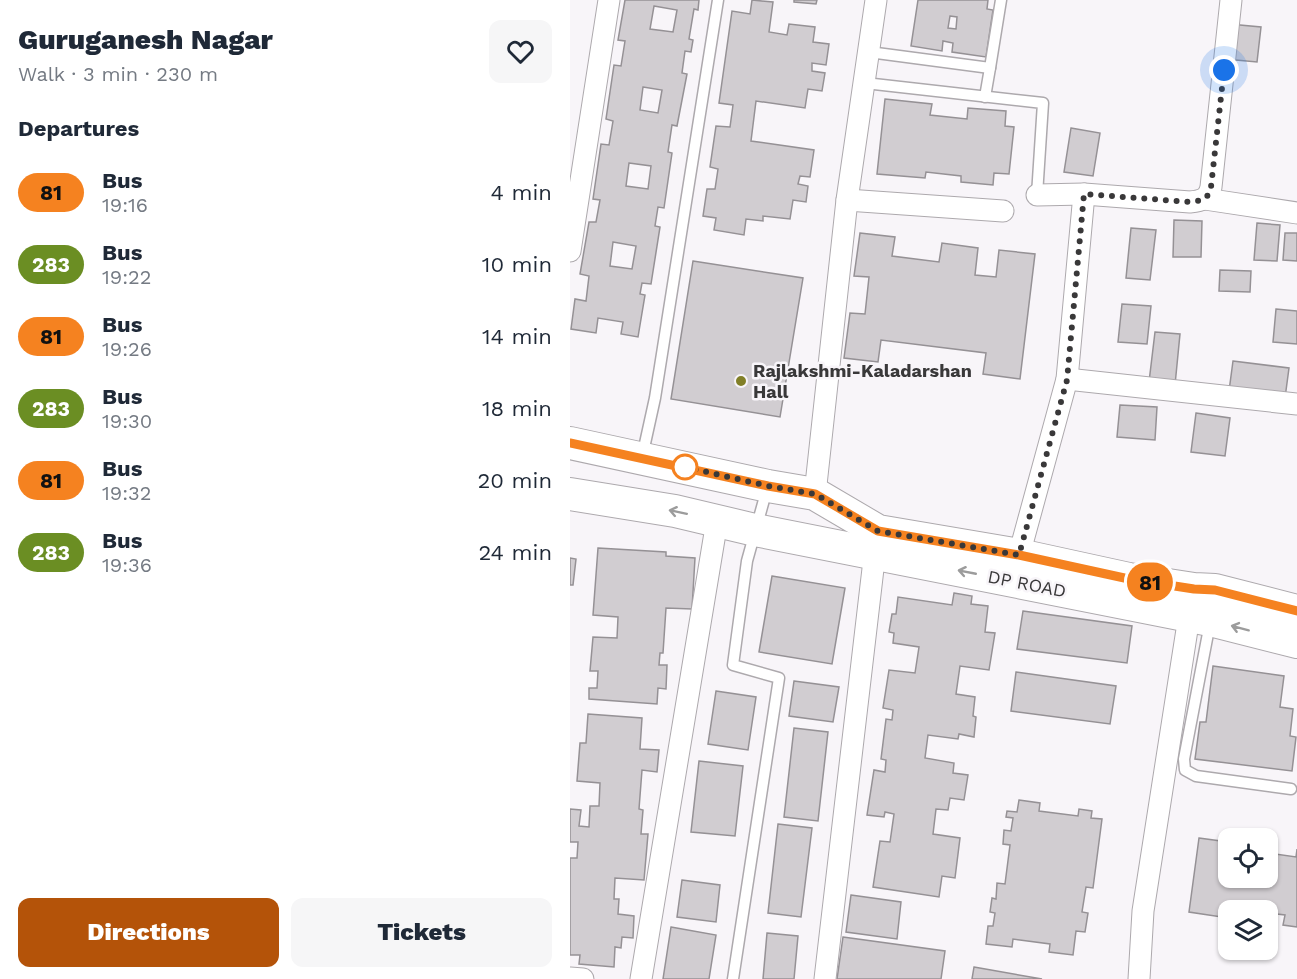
<!DOCTYPE html>
<meta charset="utf-8">
<style>
body{margin:0;font-family:"Work Sans",sans-serif;background:#f6f6f7;color:#1f2937;height:100vh;display:flex;flex-direction:column;font-size:22px;white-space:nowrap}
*{box-sizing:border-box;margin:0}
p{font-size:20px;color:#747a83}
.icon{flex:none;width:33px;height:33px;fill:none;stroke:currentColor;stroke-width:2;stroke-linecap:round;stroke-linejoin:round}
.map{position:relative;flex:1;overflow:hidden}
.side{display:flex;flex-direction:column;background:#fff;width:570px}
.side>*{flex:none}
.badge{padding:0 12px;border-radius:20px;font-size:21px;line-height:39px}
.fabs{position:absolute;left:648px;top:828px;display:grid;gap:12px}
.fabs a{display:grid;place-items:center;width:60px;height:60px;border-radius:12px;background:#fff;box-shadow:0 2px 4px #0004;font-size:30px}
.you{position:absolute;width:30px;height:30px;margin:-15px;border:4px solid #fff;border-radius:50%;background:#1a73e8;box-shadow:0 0 0 9px #1a73e833}
.map>.badge{position:absolute;translate:-50% -50%;box-shadow:0 0 0 3px #fff}
h2{padding:0 18px;font-size:22px;line-height:54px}
.round{display:grid;place-items:center;flex:none;width:63px;height:63px;border-radius:12px;background:#f6f6f7}
.head{display:flex;align-items:center;justify-content:space-between;height:102px;padding:0 18px}
h1{font-size:28px;font-weight:800;line-height:45px}
.action{display:flex;gap:12px;margin-top:auto;padding:12px 18px}
.action a{flex:1;height:69px;border-radius:12px;background:#b45309;color:#fff;font-size:24px;font-weight:800;line-height:69px;text-align:center}
.action a+a{background:#f6f6f7;color:#1f2937}
ul{padding:0;list-style:none}
li{display:flex;align-items:center;gap:18px;height:72px;padding:0 18px}
li div{flex:1}
li b{display:block;font-size:22px}
li em{font-style:normal}
li .badge{min-width:66px;font-weight:700;text-align:center}
main{display:flex;flex:1;min-height:0}
.map>svg:first-child{display:block}
.building{fill:#d1cdd1;stroke:#959195;stroke-width:1.5;fill-rule:evenodd}
.lines{fill:none;stroke-linecap:round;stroke-linejoin:round}
.service-casing{stroke:#ada9ad;stroke-width:13}
.minor-casing{stroke:#ada9ad;stroke-width:23}
.secondary-casing{stroke:#ada9ad;stroke-width:34}
.service{stroke:#fff;stroke-width:10}
.minor{stroke:#fff;stroke-width:21}
.secondary{stroke:#fff;stroke-width:32}
.oneway{stroke:#9c9c9c}
.line-casing{stroke:#fff;stroke-width:14}
.line{stroke:#f58220;stroke-width:9}
.walk{stroke:#393839;stroke-width:6;stroke-dasharray:0 10.8}
.poi-dot{fill:#817f27;stroke:#f8f5f9;stroke-width:2}
.stop-dot{fill:#fff;stroke:#f58220;stroke-width:3}
.labels{text-anchor:middle;stroke-width:5;stroke-linejoin:round;paint-order:stroke}
.poi-label{font-size:18px;font-weight:bold;fill:#393839;stroke:#f8f5f9;text-anchor:start}
.street-label{font-size:18px;fill:#393839;stroke:#f8f5f9}
</style>
<main>
<section class="side">
<div class="head"><div><h1>Guruganesh Nagar</h1><p>Walk · 3 min · 230 m</p></div><a class="round"><svg class="icon" aria-label="heart" viewBox="0 0 24 24"><path d="M12 20l-8-8c-3-5 5-10 8-4 3-6 11-1 8 4z"/></svg></a></div>
<h2>Departures</h2>
<ul>
<li><span class="badge" style="background:#f58220;color:#111">81</span><div><b>Bus</b><p>19:16</p></div><em>4 min</em></li>
<li><span class="badge" style="background:#6b8e23;color:#fff">283</span><div><b>Bus</b><p>19:22</p></div><em>10 min</em></li>
<li><span class="badge" style="background:#f58220;color:#111">81</span><div><b>Bus</b><p>19:26</p></div><em>14 min</em></li>
<li><span class="badge" style="background:#6b8e23;color:#fff">283</span><div><b>Bus</b><p>19:30</p></div><em>18 min</em></li>
<li><span class="badge" style="background:#f58220;color:#111">81</span><div><b>Bus</b><p>19:32</p></div><em>20 min</em></li>
<li><span class="badge" style="background:#6b8e23;color:#fff">283</span><div><b>Bus</b><p>19:36</p></div><em>24 min</em></li>
</ul>
<div class="action"><a>Directions</a><a>Tickets</a></div>
</section>
<div class="map">
<svg width="727" height="979" viewBox="0 0 727 979">
<rect width="100%" height="100%" fill="#f8f5f9"/>
<g class="building">
<path d="M55,0H129L128,10L124,9L119,39L123,40L121,52L115,51L112,73L117,74L107,126L102,125L98,152L102,153L94,208L88,207L85,226L90,227L81,284L72,283L70,294L75,295L68,337L51,334L53,322L28,318L26,333L1,329L5,299L16,301L19,276L10,274L19,222H26L30,200L23,199L31,144L39,145L43,121L36,119L44,65L51,66L55,41L48,40ZM84,6L107,10L103,32L80,29ZM73,87L92,90L88,113L70,110ZM59,163L81,166L78,189L56,186ZM43,242L66,246L62,269L40,266Z"/>
<polygon points="182,0 203,2 199,32 217,35 219,24 245,27 243,42 259,44 256,65 242,63 242,71 255,73 252,91 238,89 235,108 186,101 181,141 244,150 240,177 230,176 228,184 238,186 236,202 223,200 220,219 193,216 193,221 176,219 174,235 144,230 146,218 133,216 137,189 145,189 148,169 140,167 146,126 160,127 163,105 149,103 162,11 180,14"/>
<polygon points="224,0 247,0 246,4 224,2"/>
<path d="M348,0H418L417,9L423,10L416,57L382,52L383,43L373,41L372,51L341,46ZM380,16L387,17L386,29L378,28Z"/>
<polygon points="659,24 691,27 687,62 655,59"/>
<polygon points="315,99 362,104 360,115 397,119 398,108 436,111 435,126 444,127 439,174 424,173 423,185 391,182 391,176 356,172 355,178 307,174"/>
<polygon points="501,128 530,133 523,176 494,172"/>
<polygon points="604,220 632,221 631,257 603,257"/>
<polygon points="687,223 710,225 707,261 684,260"/>
<polygon points="561,228 586,230 580,280 556,278"/>
<polygon points="290,233 325,237 322,256 369,262 372,243 408,248 405,275 426,277 429,250 465,254 450,379 413,374 416,353 311,340 308,362 274,358 280,313 295,314 299,277 284,276"/>
<polygon points="715,233 727,233 727,261 713,260"/>
<polygon points="123,261 233,278 210,417 101,399"/>
<polygon points="650,270 681,271 680,292 649,291"/>
<polygon points="552,304 581,306 577,344 548,342"/>
<polygon points="706,309 727,311 727,344 703,342"/>
<polygon points="585,332 610,334 605,385 579,382"/>
<polygon points="663,361 719,368 715,398 659,391"/>
<polygon points="550,405 587,407 585,440 547,437"/>
<polygon points="626,413 660,418 655,456 621,452"/>
<polygon points="28,548 96,552 96,556 125,558 122,609 96,608 93,653 90,653 89,665 97,665 96,689 88,688 87,704 19,699 19,688 27,688 28,671 20,671 23,637 47,638 48,617 23,615"/>
<polygon points="0,558 6,559 3,585 0,585"/>
<polygon points="202,576 275,588 262,664 189,652"/>
<polygon points="384,593 402,596 401,604 418,606 415,632 425,633 419,670 390,666 386,694 405,697 403,716 406,717 404,737 389,734 388,739 358,735 355,758 384,763 383,773 398,775 394,800 380,798 378,810 366,809 363,834 390,838 385,878 372,876 369,897 303,887 310,841 320,842 324,814 315,812 314,817 297,815 304,770 315,772 316,760 311,759 316,719 322,720 323,710 313,708 319,670 345,673 349,647 323,643 324,633 319,632 322,614 326,614 328,597 382,605"/>
<polygon points="453,611 562,626 557,663 447,649"/>
<polygon points="643,666 714,676 710,707 723,709 720,736 726,737 722,771 625,759 630,722 636,722"/>
<polygon points="446,672 546,686 540,724 441,711"/>
<polygon points="224,681 269,687 263,722 219,716"/>
<polygon points="146,691 186,697 178,750 138,744"/>
<polygon points="18,714 72,718 70,749 89,750 87,772 72,770 69,809 73,810 71,834 78,834 74,880 45,878 44,899 49,899 48,914 64,916 63,938 52,937 51,948 45,947 44,967 9,964 10,955 0,955 0,858 7,858 8,842 0,842 0,809 11,810 9,826 19,827 20,806 29,806 30,783 7,781 10,743 16,743"/>
<polygon points="224,728 258,732 248,821 214,817"/>
<polygon points="129,761 173,766 165,836 121,832"/>
<polygon points="449,800 470,803 469,811 508,816 509,809 522,811 521,818 532,819 523,888 516,887 512,912 518,913 515,932 506,931 503,955 479,952 480,944 443,939 442,947 416,944 418,926 423,926 425,913 420,912 422,898 426,899 427,883 435,884 440,845 433,844 434,830 441,831 443,818 436,817 437,811 447,812"/>
<polygon points="208,824 242,828 231,917 198,913"/>
<polygon points="629,838 658,842 658,878 698,878 698,853 726,857 727,849 727,927 713,925 715,915 698,913 698,910 658,910 658,918 619,912"/>
<polygon points="112,880 150,885 146,922 107,917"/>
<polygon points="281,895 331,902 327,939 276,932"/>
<polygon points="101,927 146,935 139,979 93,979"/>
<polygon points="197,933 228,936 224,979 193,979"/>
<polygon points="273,937 375,951 371,979 267,979"/>
<polygon points="404,967 472,979 402,979"/>
</g>
<g class="lines">
<defs>
<g id="service">
<polyline points="299,52 420,68 431,0"/>
<polyline points="295,83 473,103 467,195"/>
<polyline points="415,97 420,68"/>
<polyline points="72,457 85,398 148,0"/>
<polyline points="640,623 614,759 615,770 626,776 721,789"/>
<polyline points="163,979 209,678 163,665 177,561 197,489"/>
</g>
<g id="minor">
<path d="M467,195L514,194L620,202C631,201 639,199 641,187L661,0"/>
<polyline points="635,199 727,213"/>
<polyline points="277,200 433,211"/>
<polyline points="0,251 39,0"/>
<polyline points="497,379 727,404"/>
<polyline points="245,494 277,200 306,0"/>
<polyline points="449,555 497,379 514,194"/>
<polyline points="0,978 13,979"/>
<polyline points="71,979 147,521"/>
<polyline points="255,979 306,543"/>
<polyline points="569,979 573,911 621,604"/>
</g>
<g id="secondary">
<polyline points="0,443 198,486 245,494 308,531 449,555 559,579 624,589 645,590 727,611"/>
<polyline points="0,494 105,511 185,530 640,620 727,642"/>
</g>
</defs>
<use href="#service" class="service-casing"/>
<use href="#minor" class="minor-casing"/>
<use href="#secondary" class="secondary-casing"/>
<use href="#service" class="service"/>
<use href="#minor" class="minor"/>
<use href="#secondary" class="secondary"/>
</g>
<defs><path id="oneway-shaft" d="M-6 0H5M1.5-3L5.5 0L1.5 3" fill="none" stroke-width="1.6" stroke-linecap="round" stroke-linejoin="round" transform="scale(1.5)"/></defs>
<g class="oneway">
<use href="#oneway-shaft" transform="translate(108 512) rotate(-168)"/>
<use href="#oneway-shaft" transform="translate(397 572) rotate(-169)"/>
<use href="#oneway-shaft" transform="translate(670 628) rotate(-165)"/>
</g>
<g class="lines">
<defs>
<polyline id="line" points="0,443 198,486 245,494 308,531 449,555 559,579 624,589 645,590 727,611"/>
</defs>
<use href="#line" class="line-casing"/>
<use href="#line" class="line"/>
<path class="walk" d="M115,467L198,486L245,494L308,531L449,555L497,380L514,194L620,202C631,201 639,199 641,187L654,70"/>
</g>
<circle class="poi-dot" cx="171" cy="381" r="6"/>
<circle class="stop-dot" cx="115" cy="467" r="12"/>
<g class="labels">
<g class="poi-label">
<text x="183" y="377">Rajlakshmi-Kaladarshan<tspan x="183" dy="21">Hall</tspan></text>
</g>
<g class="street-label">
<text transform="translate(457 584) rotate(11)" y="6">DP ROAD</text>
</g>
</g>
</svg>
<div class="fabs">
<a><svg class="icon" aria-label="locate" viewBox="0 0 24 24"><circle cx="12" cy="12" r="6"/><path d="M12 2v4M12 18v4M2 12h4M18 12h4"/></svg></a>
<a><svg class="icon" aria-label="layers" viewBox="0 0 24 24"><path d="M12 4l9 5-9 5-9-5zM3 14l9 5 9-5"/></svg></a>
</div>
<div class="you" style="left:654px;top:70px"></div>
<b class="badge" style="left:580px;top:582px;background:#f58220;color:#111">81</b>
</div>
</main>
